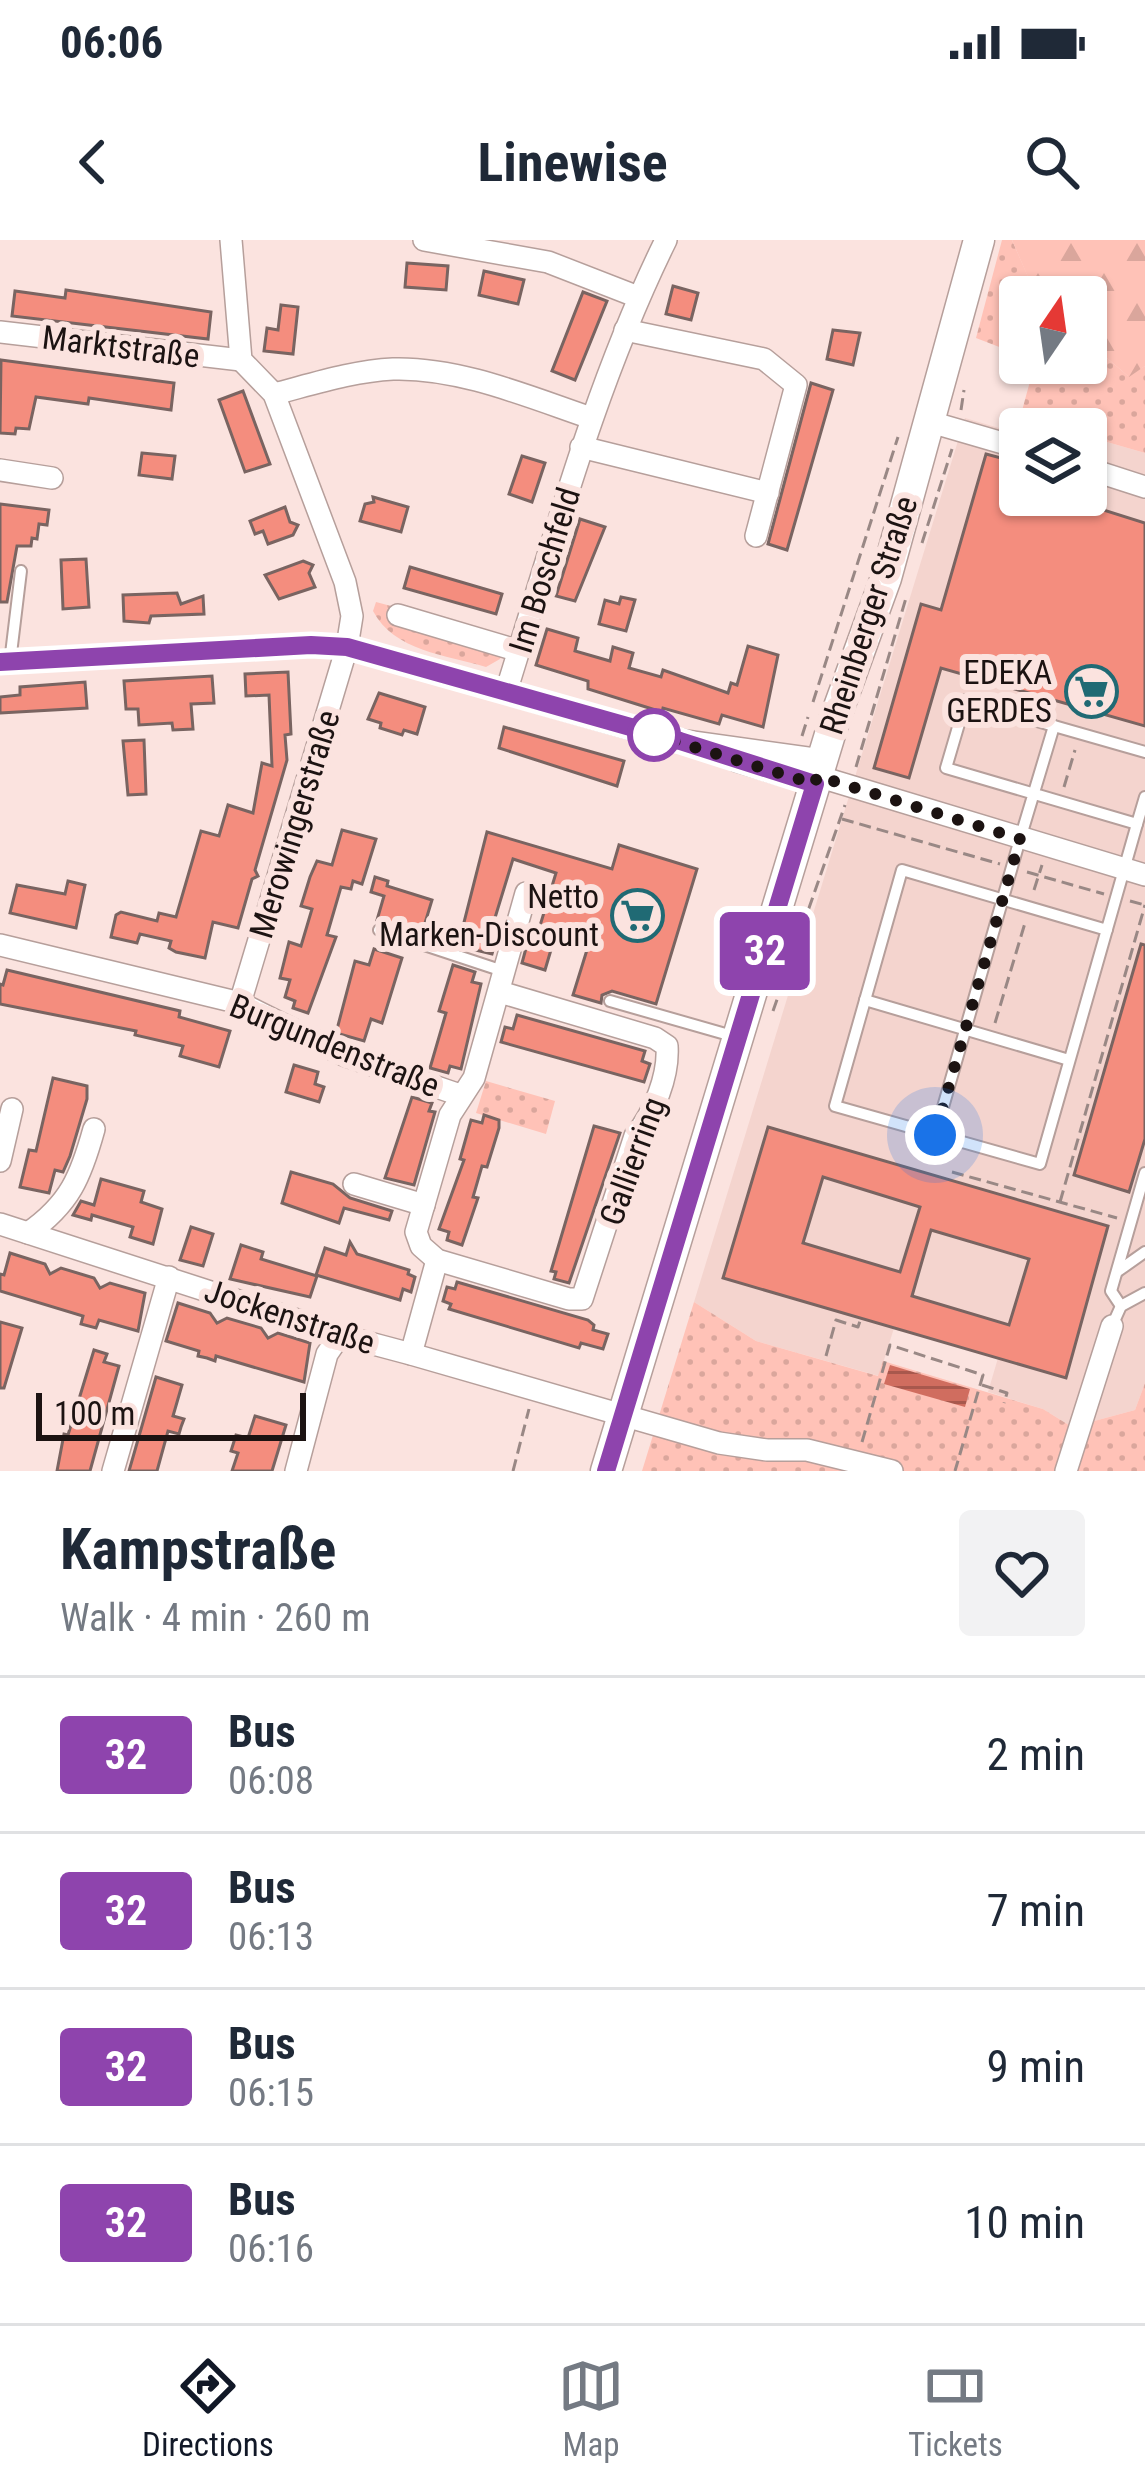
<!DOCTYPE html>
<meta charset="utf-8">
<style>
body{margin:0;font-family:"Roboto Condensed",sans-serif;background:#f2f2f3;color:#1f2937;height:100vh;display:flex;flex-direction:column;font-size:45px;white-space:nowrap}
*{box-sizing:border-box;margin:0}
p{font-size:39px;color:#747a83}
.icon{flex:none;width:66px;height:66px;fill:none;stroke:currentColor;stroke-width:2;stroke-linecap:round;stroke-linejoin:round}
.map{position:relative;height:1231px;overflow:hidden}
.drawer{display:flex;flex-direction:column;background:#fff;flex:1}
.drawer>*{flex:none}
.badge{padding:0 24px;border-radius:9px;font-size:42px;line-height:78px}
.needle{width:78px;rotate:13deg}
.fabs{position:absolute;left:999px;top:36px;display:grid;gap:24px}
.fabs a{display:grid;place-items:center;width:108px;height:108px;border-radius:12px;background:#fff;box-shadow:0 3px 9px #0004;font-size:60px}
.scale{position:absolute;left:36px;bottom:30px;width:270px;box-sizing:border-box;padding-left:12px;border:6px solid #1c1312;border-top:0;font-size:33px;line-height:42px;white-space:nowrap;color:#1c1312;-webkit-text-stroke:9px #fbe3df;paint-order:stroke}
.you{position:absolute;width:60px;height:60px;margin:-30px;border:9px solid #fff;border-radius:50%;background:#1a73e8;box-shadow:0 0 0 18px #1a73e833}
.map>.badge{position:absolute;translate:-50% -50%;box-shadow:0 0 0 6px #fff}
.round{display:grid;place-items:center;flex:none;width:126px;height:126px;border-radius:12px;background:#f2f2f3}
.headline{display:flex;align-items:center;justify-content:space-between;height:204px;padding:0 60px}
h1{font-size:57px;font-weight:700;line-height:90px}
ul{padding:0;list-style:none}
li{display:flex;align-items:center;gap:36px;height:156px;padding:0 60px;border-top:3px solid #e0e1e3}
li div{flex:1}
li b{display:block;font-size:45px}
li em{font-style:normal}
li .badge{min-width:132px;font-weight:700;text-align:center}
.status{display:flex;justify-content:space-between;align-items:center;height:84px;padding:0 60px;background:#fff;direction:ltr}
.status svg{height:33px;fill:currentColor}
header{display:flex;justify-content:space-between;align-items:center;height:156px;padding:0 60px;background:#fff;font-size:54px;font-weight:700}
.dock{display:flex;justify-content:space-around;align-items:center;height:168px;border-top:3px solid #e0e1e3;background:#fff;font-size:33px;color:#747a83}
.dock a{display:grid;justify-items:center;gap:6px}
.dock .active{color:#111827}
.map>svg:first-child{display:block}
.built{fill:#f4d4ce}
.grass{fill:url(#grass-dots)}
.forest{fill:url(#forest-firs)}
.water{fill:url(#water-rules)}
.building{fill:#f48d7e;stroke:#796461;stroke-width:3;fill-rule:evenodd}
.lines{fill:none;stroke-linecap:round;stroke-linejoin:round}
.service-casing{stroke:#b69f9b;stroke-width:14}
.minor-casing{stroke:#b69f9b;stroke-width:24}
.secondary-casing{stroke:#b69f9b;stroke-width:33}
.path{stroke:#998885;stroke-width:3;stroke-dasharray:12 6;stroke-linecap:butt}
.service{stroke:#fff;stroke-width:10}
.minor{stroke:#fff;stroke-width:21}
.secondary{stroke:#fff;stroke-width:30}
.line-casing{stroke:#fff;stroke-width:27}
.line{stroke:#8e44ad;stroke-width:18}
.walk{stroke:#1c1312;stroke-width:12;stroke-dasharray:0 21.6}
.stop-dot{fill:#fff;stroke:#8e44ad;stroke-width:6}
.labels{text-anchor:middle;stroke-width:12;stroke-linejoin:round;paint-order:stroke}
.street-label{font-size:33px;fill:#1c1312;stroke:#fbe3df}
.poi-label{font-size:33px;fill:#1c1312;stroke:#fbe3df;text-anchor:end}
</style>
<div class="status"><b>06:06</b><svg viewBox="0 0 49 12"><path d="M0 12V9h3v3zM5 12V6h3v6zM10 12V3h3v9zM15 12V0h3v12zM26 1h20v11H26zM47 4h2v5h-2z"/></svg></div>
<header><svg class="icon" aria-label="back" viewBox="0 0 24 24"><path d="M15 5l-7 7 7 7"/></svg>Linewise<svg class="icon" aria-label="search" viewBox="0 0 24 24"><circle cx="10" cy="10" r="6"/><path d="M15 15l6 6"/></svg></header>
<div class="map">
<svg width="1145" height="1231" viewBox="0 0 1145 1231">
<defs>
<pattern id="grass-dots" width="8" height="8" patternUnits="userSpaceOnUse" patternTransform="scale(3)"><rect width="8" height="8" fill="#ffc2b7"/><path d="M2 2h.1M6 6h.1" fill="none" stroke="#daa69c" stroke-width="1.8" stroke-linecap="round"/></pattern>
<pattern id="forest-firs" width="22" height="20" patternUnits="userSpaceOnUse" patternTransform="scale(3)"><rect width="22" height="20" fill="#ffc2b7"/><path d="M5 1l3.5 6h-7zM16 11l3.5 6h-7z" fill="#daa69c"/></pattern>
<pattern id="water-rules" width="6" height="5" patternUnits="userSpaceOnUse" patternTransform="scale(3)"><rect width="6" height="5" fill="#d06d5f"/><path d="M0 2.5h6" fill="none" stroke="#a8584d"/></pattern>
</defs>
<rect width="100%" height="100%" fill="#fbe3df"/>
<polygon class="built" points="965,178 1016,193 1020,178 1059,189 1020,189 1020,255 1086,255 1086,196 1145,213 1145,1143 1135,1170 1072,1187 1043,1169 988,1152 998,1118 894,1088 879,1136 756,1101 694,1062"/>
<g class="grass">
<polygon points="1002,0 1012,0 1037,57 1020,57 1020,115 976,98"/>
<polygon points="1086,100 1128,136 1145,126 1145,213 1086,196 1086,189 1059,189 1020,178 1035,123 1086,123"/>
<path d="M376,362L391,366L392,380L503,412L500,419L486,427C446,415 394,411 373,371Z"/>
<polygon points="486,841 555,861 546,894 476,873"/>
<polygon points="694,1062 756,1101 878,1136 883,1121 1043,1169 1072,1187 1135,1170 1145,1143 1145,1231 642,1231"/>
</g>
<polygon class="forest" points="1012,0 1145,0 1145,126 1129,137 1086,100 1086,57 1036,56"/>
<polygon class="water" points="890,1125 970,1149 965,1167 884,1144"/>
<g class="building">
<polygon points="407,23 448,26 446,50 405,47"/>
<polygon points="484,31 524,40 518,64 479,55"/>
<polygon points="673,46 698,53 691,80 666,74"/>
<polygon points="66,50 211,72 208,99 12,76 15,51 65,58"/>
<polygon points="583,52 607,61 575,140 552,131"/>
<polygon points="281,65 298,67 293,114 264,111 267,88 278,90"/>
<polygon points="833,90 860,93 853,125 827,119"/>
<polygon points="1,120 174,143 171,170 89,158 88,164 36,157 29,189 16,188 15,194 0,193"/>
<polygon points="811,143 833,150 787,310 768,304"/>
<polygon points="243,151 270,224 245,232 219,160"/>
<polygon points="142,213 175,216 172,239 139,235"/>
<polygon points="986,214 1020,223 1020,255 1097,255 1094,267 1145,283 1145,486 941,428 909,538 874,528 921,364 941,370"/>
<polygon points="522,216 545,223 532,262 509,254"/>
<polygon points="373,257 408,267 401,292 360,281 365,264 374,262"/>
<polygon points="0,264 49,270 47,285 39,284 37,299 32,298 31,306 17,306 7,362 0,362"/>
<polygon points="285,267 290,282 298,285 293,295 268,304 263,291 255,294 250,281"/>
<polygon points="580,279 605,287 575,361 556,356"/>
<polygon points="86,319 89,367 63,369 61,320"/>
<polygon points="303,321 313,325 309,333 315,347 279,359 265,335"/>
<polygon points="410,327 502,354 496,374 404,348"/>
<polygon points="177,353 181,364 203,356 204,374 151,376 149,383 124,381 123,355"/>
<polygon points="621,357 635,360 626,391 599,384 605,360 619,364"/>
<polygon points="547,389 578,398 575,411 610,421 613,407 633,413 629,428 661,437 663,430 728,453 731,443 737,445 748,406 778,415 763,487 722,475 719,484 663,468 662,472 588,449 588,441 536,425"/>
<polygon points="288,432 291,494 285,495 287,520 255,630 258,636 252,639 238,688 213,682 205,718 176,712 169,708 171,701 140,694 137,703 111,697 116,675 121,672 157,681 159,673 176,677 201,591 219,596 228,565 253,573 262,523 272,526 269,455 246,456 245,434"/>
<polygon points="212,436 214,463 191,464 193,489 173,490 172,483 139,485 138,469 126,469 124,441"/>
<polygon points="85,442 87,468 0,473 0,457 20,455 20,447"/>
<polygon points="379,453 425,467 417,494 404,490 402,495 380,488 381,483 368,479"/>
<polygon points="504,487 624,521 617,546 499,508"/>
<polygon points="144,500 146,554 128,555 123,501"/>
<polygon points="342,590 376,599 362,644 353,641 351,649 341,647 327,695 336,697 308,773 293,768 295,761 285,757 290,740 280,738 289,702 301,706 312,669 301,666 310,637 317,621 332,625"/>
<polygon points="487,592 612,629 619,605 697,629 656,764 612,751 602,755 601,763 573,755 591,697 564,689 559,705 553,703 545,730 522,723 529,697 536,699 556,633 513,619 494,681 501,683 492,714 458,706"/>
<polygon points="375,637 388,641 387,646 432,660 422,693 377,680 384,656 371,652"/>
<polygon points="68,641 85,645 76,688 10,673 17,645 65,654"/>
<polygon points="1141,704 1145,705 1145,899 1129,952 1074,935"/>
<polygon points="374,709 402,718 382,783 371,779 364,801 336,793 355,721 369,725"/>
<polygon points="453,725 475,732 472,742 481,744 461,829 450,826 448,833 430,828 446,773 439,771"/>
<polygon points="7,730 180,771 179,777 230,791 219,827 180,816 183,806 135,795 136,791 0,764 0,744 3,745"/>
<polygon points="517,775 645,811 642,821 650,824 644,842 501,802 505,787 513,789"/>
<polygon points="294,825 318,832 315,844 324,847 319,862 286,852"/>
<polygon points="53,838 87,846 87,859 70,916 63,932 55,930 49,953 20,947 29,910 36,911"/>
<polygon points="412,857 432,863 429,871 435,872 414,945 385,938"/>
<polygon points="484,875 499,880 499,888 487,927 482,926 473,957 478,958 462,1005 447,1000 449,992 439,989 464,920 460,919 471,880 482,883"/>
<polygon points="594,886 620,893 569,1043 554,1039 556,1032 551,1031"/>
<path d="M768,887L1108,986L1066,1138L723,1038ZM823,937L920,967L900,1032L803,1003ZM931,990L1029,1019L1009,1085L912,1056Z"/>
<polygon points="291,932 333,944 350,958 392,971 389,980 344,968 339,983 282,963"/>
<polygon points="101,939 144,951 141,962 162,969 153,1004 130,997 133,987 92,975 91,980 73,975 81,961 94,965"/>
<polygon points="191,987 213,994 203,1026 180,1020"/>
<polygon points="350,1002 357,1014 409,1030 408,1034 415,1037 411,1052 403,1049 400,1060 316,1035 325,1008 346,1015"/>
<polygon points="241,1005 263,1012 261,1019 317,1036 310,1057 230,1039"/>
<polygon points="10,1013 45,1024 50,1034 61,1028 94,1038 100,1048 110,1043 145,1053 138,1091 99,1080 96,1088 81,1084 83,1076 0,1051 0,1034 4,1035"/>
<polygon points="457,1042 588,1080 594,1085 593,1090 608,1094 603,1109 581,1103 579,1108 449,1069 451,1064 443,1061 447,1047 455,1049"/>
<polygon points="178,1063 210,1073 217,1083 227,1078 261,1088 268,1098 278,1093 310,1103 304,1142 216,1116 215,1121 207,1118 198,1116 199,1111 166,1101"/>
<polygon points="0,1082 22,1088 4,1148 0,1148"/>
<polygon points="94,1110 107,1114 104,1122 119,1126 90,1231 57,1231 64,1194 68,1195"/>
<polygon points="156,1137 182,1145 173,1176 184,1179 181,1187 179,1194 168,1191 157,1231 129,1231"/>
<polygon points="255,1176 286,1185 272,1231 232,1231 238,1213 231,1211 236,1195 248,1198"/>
</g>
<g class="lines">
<defs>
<g id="service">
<polyline points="10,422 21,331"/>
<polyline points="1054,486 1145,512"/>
<polyline points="379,690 503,731"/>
<polyline points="1107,690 902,630 835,866 1040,924 1137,584"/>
<polyline points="865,760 1069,820"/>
<polyline points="610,761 736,797"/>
<polyline points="935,895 1020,599 1054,486 966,460 946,528 1137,584 1145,557"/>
<polyline points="1118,1031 1145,1012"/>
<polyline points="1121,1066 1111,1051 1145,933"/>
<polyline points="1112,1086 1121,1066 1145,1053"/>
</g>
<g id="minor">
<polyline points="231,0 241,120 274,154 345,342 352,376 347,407 240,763"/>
<polyline points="424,0 548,22 638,57"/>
<polyline points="625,90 764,119 796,145 756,296"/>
<polyline points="0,92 241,120"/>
<path d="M274,154C313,144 353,131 393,129C459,127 529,157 591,178"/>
<polyline points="927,181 1020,208"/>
<polyline points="581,207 768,253"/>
<polyline points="1086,228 1145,247"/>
<polyline points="0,230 52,238"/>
<polyline points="398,375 519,411"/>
<polyline points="0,422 311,405 347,407 664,498 822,520"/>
<path d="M506,452C554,299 595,144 666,0"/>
<polyline points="737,521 815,544"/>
<polyline points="817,536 1145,635"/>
<polyline points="0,705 240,763 346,816 460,855"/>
<path d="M500,752L655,798L667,806C669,836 654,873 635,896L582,1059H569L437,1020L421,1006L416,992L450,875L474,838L526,653"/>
<polyline points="0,921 12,869"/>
<polyline points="354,944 424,965"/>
<polyline points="0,984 325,1089 338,1098 351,1098 411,1114 719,1203 767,1210 807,1210 892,1231"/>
<path d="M28,993C70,964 81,936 94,889"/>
<polyline points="411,1114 437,1020"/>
<polyline points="113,1231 169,1037"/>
<polyline points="296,1231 327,1114 338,1098"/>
<polyline points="1066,1231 1112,1086"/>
</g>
<polyline id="secondary" points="606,1231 835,478 886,338 979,0"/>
</defs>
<use href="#service" class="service-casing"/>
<use href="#minor" class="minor-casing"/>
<use href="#secondary" class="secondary-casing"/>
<g class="path">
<polyline points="961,170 964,150"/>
<polyline points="922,303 952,209"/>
<polyline points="813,462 898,197"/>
<polyline points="802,496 808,477"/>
<polyline points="856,527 906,358"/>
<polyline points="1064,547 1075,510"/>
<polyline points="842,579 1000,624"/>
<polyline points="1027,632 1104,654"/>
<polyline points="1034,650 1042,625"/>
<polyline points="1130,661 1145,665"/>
<polyline points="773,771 845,565"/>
<polyline points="995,783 1025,683"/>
<polyline points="952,932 1117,978"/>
<polyline points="1060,962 1145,665"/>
<polyline points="826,1116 836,1080 858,1087 861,1078"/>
<polyline points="982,1145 1007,1153 1004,1163"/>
<polyline points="862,1202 890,1105 983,1135 955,1231"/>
<polyline points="513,1231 529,1169"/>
</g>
<use href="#service" class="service"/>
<use href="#minor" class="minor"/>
<use href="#secondary" class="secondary"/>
</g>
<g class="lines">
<defs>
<polyline id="line" points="0,422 311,405 347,407 680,501 815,544 606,1231"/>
</defs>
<use href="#line" class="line-casing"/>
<use href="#line" class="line"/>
<polyline class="walk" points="654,495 815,544 817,536 1020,599 935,895"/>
</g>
<defs>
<symbol id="supermarket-ring" viewBox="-11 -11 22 22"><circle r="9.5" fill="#fbe3df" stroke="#206a74" stroke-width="1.5"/><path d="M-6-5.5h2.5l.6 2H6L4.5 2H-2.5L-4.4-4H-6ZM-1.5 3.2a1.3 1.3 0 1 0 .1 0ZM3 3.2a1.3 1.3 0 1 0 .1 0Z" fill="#206a74"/></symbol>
</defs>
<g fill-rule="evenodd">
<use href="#supermarket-ring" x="1062" y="422" width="59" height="59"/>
<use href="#supermarket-ring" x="608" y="646" width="59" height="59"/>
</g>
<circle class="stop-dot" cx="654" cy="495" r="24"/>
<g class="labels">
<g class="street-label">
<text transform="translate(121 106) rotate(7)" y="12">Marktstraße</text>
<text transform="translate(544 330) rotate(-73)" y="12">Im Boschfeld</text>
<text transform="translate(868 375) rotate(-72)" y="12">Rheinberger Straße</text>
<text transform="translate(294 584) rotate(-73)" y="12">Merowingerstraße</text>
<text transform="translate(335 805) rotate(22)" y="12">Burgundenstraße</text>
<text transform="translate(632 921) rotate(-70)" y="12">Gallierring</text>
<text transform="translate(290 1076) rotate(18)" y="12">Jockenstraße</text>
</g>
<g class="poi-label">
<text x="1052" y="444">EDEKA<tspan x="1052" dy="38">GERDES</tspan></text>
<text x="599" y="668">Netto<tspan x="599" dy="38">Marken-Discount</tspan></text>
</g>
</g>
</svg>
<div class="fabs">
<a><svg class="needle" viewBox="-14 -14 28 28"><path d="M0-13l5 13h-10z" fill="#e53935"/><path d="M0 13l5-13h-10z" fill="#747a83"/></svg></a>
<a><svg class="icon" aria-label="layers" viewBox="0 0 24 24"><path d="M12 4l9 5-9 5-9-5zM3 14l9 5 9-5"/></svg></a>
</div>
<div class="scale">100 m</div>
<div class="you" style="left:935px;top:895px"></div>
<b class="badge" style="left:765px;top:711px;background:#8e44ad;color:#fff">32</b>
</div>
<section class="drawer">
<div class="headline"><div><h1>Kampstraße</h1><p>Walk · 4 min · 260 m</p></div><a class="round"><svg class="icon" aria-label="heart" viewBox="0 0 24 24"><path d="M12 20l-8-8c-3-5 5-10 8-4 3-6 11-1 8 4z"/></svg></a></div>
<ul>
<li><span class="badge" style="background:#8e44ad;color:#fff">32</span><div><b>Bus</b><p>06:08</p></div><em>2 min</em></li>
<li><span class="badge" style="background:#8e44ad;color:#fff">32</span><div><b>Bus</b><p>06:13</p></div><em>7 min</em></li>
<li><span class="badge" style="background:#8e44ad;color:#fff">32</span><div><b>Bus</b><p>06:15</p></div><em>9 min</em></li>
<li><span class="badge" style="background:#8e44ad;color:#fff">32</span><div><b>Bus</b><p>06:16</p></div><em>10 min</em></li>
</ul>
</section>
<nav class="dock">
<a class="active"><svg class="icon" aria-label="directions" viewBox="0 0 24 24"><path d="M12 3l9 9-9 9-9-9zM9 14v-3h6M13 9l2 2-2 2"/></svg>Directions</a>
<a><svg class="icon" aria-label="map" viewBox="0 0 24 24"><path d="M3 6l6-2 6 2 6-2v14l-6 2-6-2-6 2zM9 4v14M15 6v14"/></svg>Map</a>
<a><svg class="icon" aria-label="tickets" viewBox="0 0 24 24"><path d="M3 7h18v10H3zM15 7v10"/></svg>Tickets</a>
</nav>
